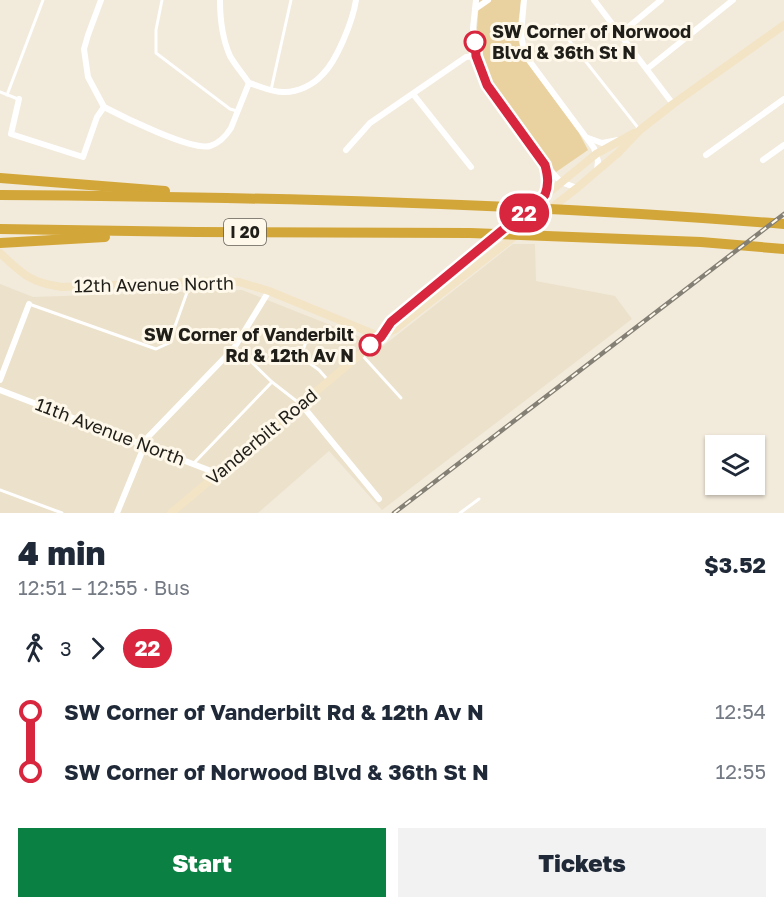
<!DOCTYPE html>
<meta charset="utf-8">
<style>
body{margin:0;font-family:"Golos Text",sans-serif;background:#f2f2f3;color:#1f2937;height:100vh;display:flex;flex-direction:column;font-size:22px;white-space:nowrap}
*{box-sizing:border-box;margin:0}
p{font-size:20px;color:#747a83}
.icon{flex:none;width:33px;height:33px;fill:none;stroke:currentColor;stroke-width:2;stroke-linecap:round;stroke-linejoin:round}
.map{position:relative;height:513px;overflow:hidden}
.side{display:flex;flex-direction:column;background:#fff;flex:1}
.side>*{flex:none}
.badge{padding:0 12px;border-radius:20px;font-size:21px;line-height:39px}
.tools{position:absolute;left:705px;top:435px;display:grid;gap:12px}
.tools a{display:grid;place-items:center;width:60px;height:60px;border-radius:0px;background:#fff;box-shadow:0 2px 4px #0004;font-size:30px}
.map>.badge{position:absolute;translate:-50% -50%;box-shadow:0 0 0 3px #fff}
.legs{display:flex;align-items:center;gap:9px;height:66px;padding:0 18px;font-size:20px}
.legs p{margin-inline-start:auto}
.summary{display:flex;align-items:center;justify-content:space-between;height:102px;padding:0 18px}
h1{font-size:33px;font-weight:800;line-height:45px}
.cta{display:flex;gap:12px;margin-top:auto;padding:12px 18px}
.cta a{flex:1;height:69px;border-radius:0px;background:#0b8043;color:#fff;font-size:24px;font-weight:800;line-height:69px;text-align:center}
.cta a+a{background:#f2f2f3;color:#1f2937}
ul{padding:0 18px;list-style:none}
li{display:flex;align-items:center;gap:21px;height:60px;font-size:22px}
li i{display:grid;place-items:center;width:9px;height:100%;margin:0 8px;background:currentColor}
li i::after{content:'';width:15px;height:15px;margin:-8px;border:4px solid;border-radius:50%;background:#fff}
li p{margin-inline-start:auto}
li:first-child i{background:linear-gradient(#0000 50%,currentColor 0)}
li:last-child i{background:linear-gradient(currentColor 50%,#0000 0)}
.map>svg:first-child{display:block}
.built{fill:#ece1ca}
.green{fill:#ead2a0}
.lines{fill:none;stroke-linecap:round;stroke-linejoin:round}
.lane{stroke:#fff;stroke-width:3}
.street{stroke:#fff;stroke-width:6}
.secondary{stroke:#f2e4c4;stroke-width:8}
.highway{stroke:#d3a639;stroke-width:10}
.rail-casing{stroke:#858075;stroke-width:4.5}
.rail{stroke:#fef8eb;stroke-width:2;stroke-dasharray:7;stroke-linecap:butt}
.line-1-casing{stroke:#fff;stroke-width:14}
.line-1{stroke:#d7263d;stroke-width:9}
.stop-1-dot{fill:#fff;stroke:#d7263d;stroke-width:3}
.labels{text-anchor:middle;stroke-width:6;stroke-linejoin:round;paint-order:stroke}
.shield{fill:#fef8eb;stroke:#635f57;stroke-width:1.5}
.shield-label{font-size:16px;font-weight:bold;fill:#201e18}
.stop-label{font-size:18px;font-weight:bold;fill:#201e18;stroke:#fef8eb;text-anchor:start}
.street-label{font-size:18px;fill:#201e18;stroke:#fef8eb}
</style>
<div class="map">
<svg width="784" height="513" viewBox="0 0 784 513">
<rect width="100%" height="100%" fill="#f2eadb"/>
<polygon class="built" points="513,244 535,244 536,281 615,296 632,319 382,510 329,451 258,513 0,513 0,284 33,297 242,290 383,346"/>
<polygon class="green" points="479,0 521,0 517,34 522,55 579,133 588,150 556,172 491,83 480,55 477,28"/>
<g class="lines">
<g class="lane">
<polyline points="162,0 156,30 156,53 230,109 237,111"/>
<polyline points="557,25 639,129"/>
<polyline points="271,90 291,0"/>
<polyline points="0,92 18,99"/>
<polyline points="7,95 43,0"/>
<polyline points="29,304 156,349 169,343 190,284"/>
<polyline points="310,329 301,357 319,370 327,379"/>
<polyline points="234,348 240,351 272,382 299,403"/>
<polyline points="362,355 401,398"/>
<polyline points="193,464 272,382"/>
<polyline points="0,490 62,513"/>
<polyline points="460,513 479,499"/>
</g>
<g class="street">
<polyline points="101,0 88,35 84,49 88,77 104,107"/>
<path d="M220,0C220,19 222,38 230,56C235,65 243,74 249,83C260,86 273,93 285,92C298,92 313,85 322,75C337,61 353,20 356,0"/>
<polyline points="476,0 473,28 476,56 487,85 545,165 561,182 577,188"/>
<polyline points="524,0 521,34 525,55 594,148 598,161 597,171"/>
<polyline points="594,0 673,104"/>
<polyline points="475,9 488,0"/>
<polyline points="620,34 661,0"/>
<polyline points="647,69 733,0"/>
<polyline points="413,94 471,167"/>
<polyline points="19,99 11,134 83,157 97,117 104,107"/>
<path d="M104,107C123,117 192,151 210,146C220,143 226,136 231,128L249,83"/>
<polyline points="588,138 602,143 618,140"/>
<polyline points="346,150 370,123 466,57 476,56"/>
<polyline points="706,155 784,99"/>
<polyline points="763,160 784,145"/>
<polyline points="545,194 549,183 546,169"/>
<polyline points="0,380 29,304"/>
<polyline points="0,390 219,474"/>
<polyline points="301,404 379,499"/>
<polyline points="117,513 148,437 234,348 269,291"/>
</g>
<g class="secondary">
<path d="M0,253C22,274 31,283 62,287L220,281L239,282L269,291L381,337"/>
<polyline points="383,334 391,322 596,154 634,133"/>
<polyline points="171,513 381,337 395,329 577,188 618,153 640,130 673,104 784,25"/>
</g>
<g class="highway">
<polyline points="0,178 165,191"/>
<path d="M0,195C262,197 523,203 784,224"/>
<polyline points="0,229 196,232 470,233 701,242 784,249"/>
<polyline points="0,243 105,237"/>
</g>
<defs>
<polyline id="rail" points="394,513 784,214"/>
</defs>
<use href="#rail" class="rail-casing"/>
<use href="#rail" class="rail"/>
</g>
<g class="lines">
<defs>
<path id="line-1" d="M370,345L381,337L391,322L545,195C549,184 548,176 545,165L487,85L476,56L475,42"/>
</defs>
<use href="#line-1" class="line-1-casing"/>
<use href="#line-1" class="line-1"/>
</g>
<g class="stop-1-dot">
<circle cx="475" cy="42" r="10"/>
<circle cx="370" cy="345" r="10"/>
</g>
<g class="labels">
<rect class="shield" x="224" y="219" width="42" height="26" rx="4.5"/>
<g class="shield-label">
<text x="245" y="238">I 20</text>
</g>
<g class="stop-label">
<text x="492" y="38">SW Corner of Norwood<tspan x="492" dy="21">Blvd &amp; 36th St N</tspan></text>
<text x="354" y="341" text-anchor="end">SW Corner of Vanderbilt<tspan x="354" dy="21">Rd &amp; 12th Av N</tspan></text>
</g>
<g class="street-label">
<text transform="translate(154 285) rotate(-1)" y="6">12th Avenue North</text>
<text transform="translate(110 432) rotate(21)" y="6">11th Avenue North</text>
<text transform="translate(262 437) rotate(-40)" y="6">Vanderbilt Road</text>
</g>
</g>
</svg>
<div class="tools">
<a><svg class="icon" aria-label="layers" viewBox="0 0 24 24"><path d="M12 4l9 5-9 5-9-5zM3 14l9 5 9-5"/></svg></a>
</div>
<b class="badge" style="left:524px;top:213px;background:#d7263d;color:#fff">22</b>
</div>
<section class="side">
<div class="summary"><div><h1>4 min</h1><p>12:51 – 12:55 · Bus</p></div><b>$3.52</b></div>
<div class="legs"><svg class="icon" aria-label="walk" viewBox="0 0 24 24"><circle cx="13" cy="4" r="2"/><path d="M13 8l-2 6 4 7M11 14l-3 7M7 12l3-4h3l4 4"/></svg>3<svg class="icon" aria-label="forward" viewBox="0 0 24 24"><path d="M9 5l7 7-7 7"/></svg><b class="badge" style="background:#d7263d;color:#fff">22</b></div>
<ul>
<li><i style="color:#d7263d"></i><b>SW Corner of Vanderbilt Rd &amp; 12th Av N</b><p>12:54</p></li>
<li><i style="color:#d7263d"></i><b>SW Corner of Norwood Blvd &amp; 36th St N</b><p>12:55</p></li>
</ul>
<div class="cta"><a>Start</a><a>Tickets</a></div>
</section>
